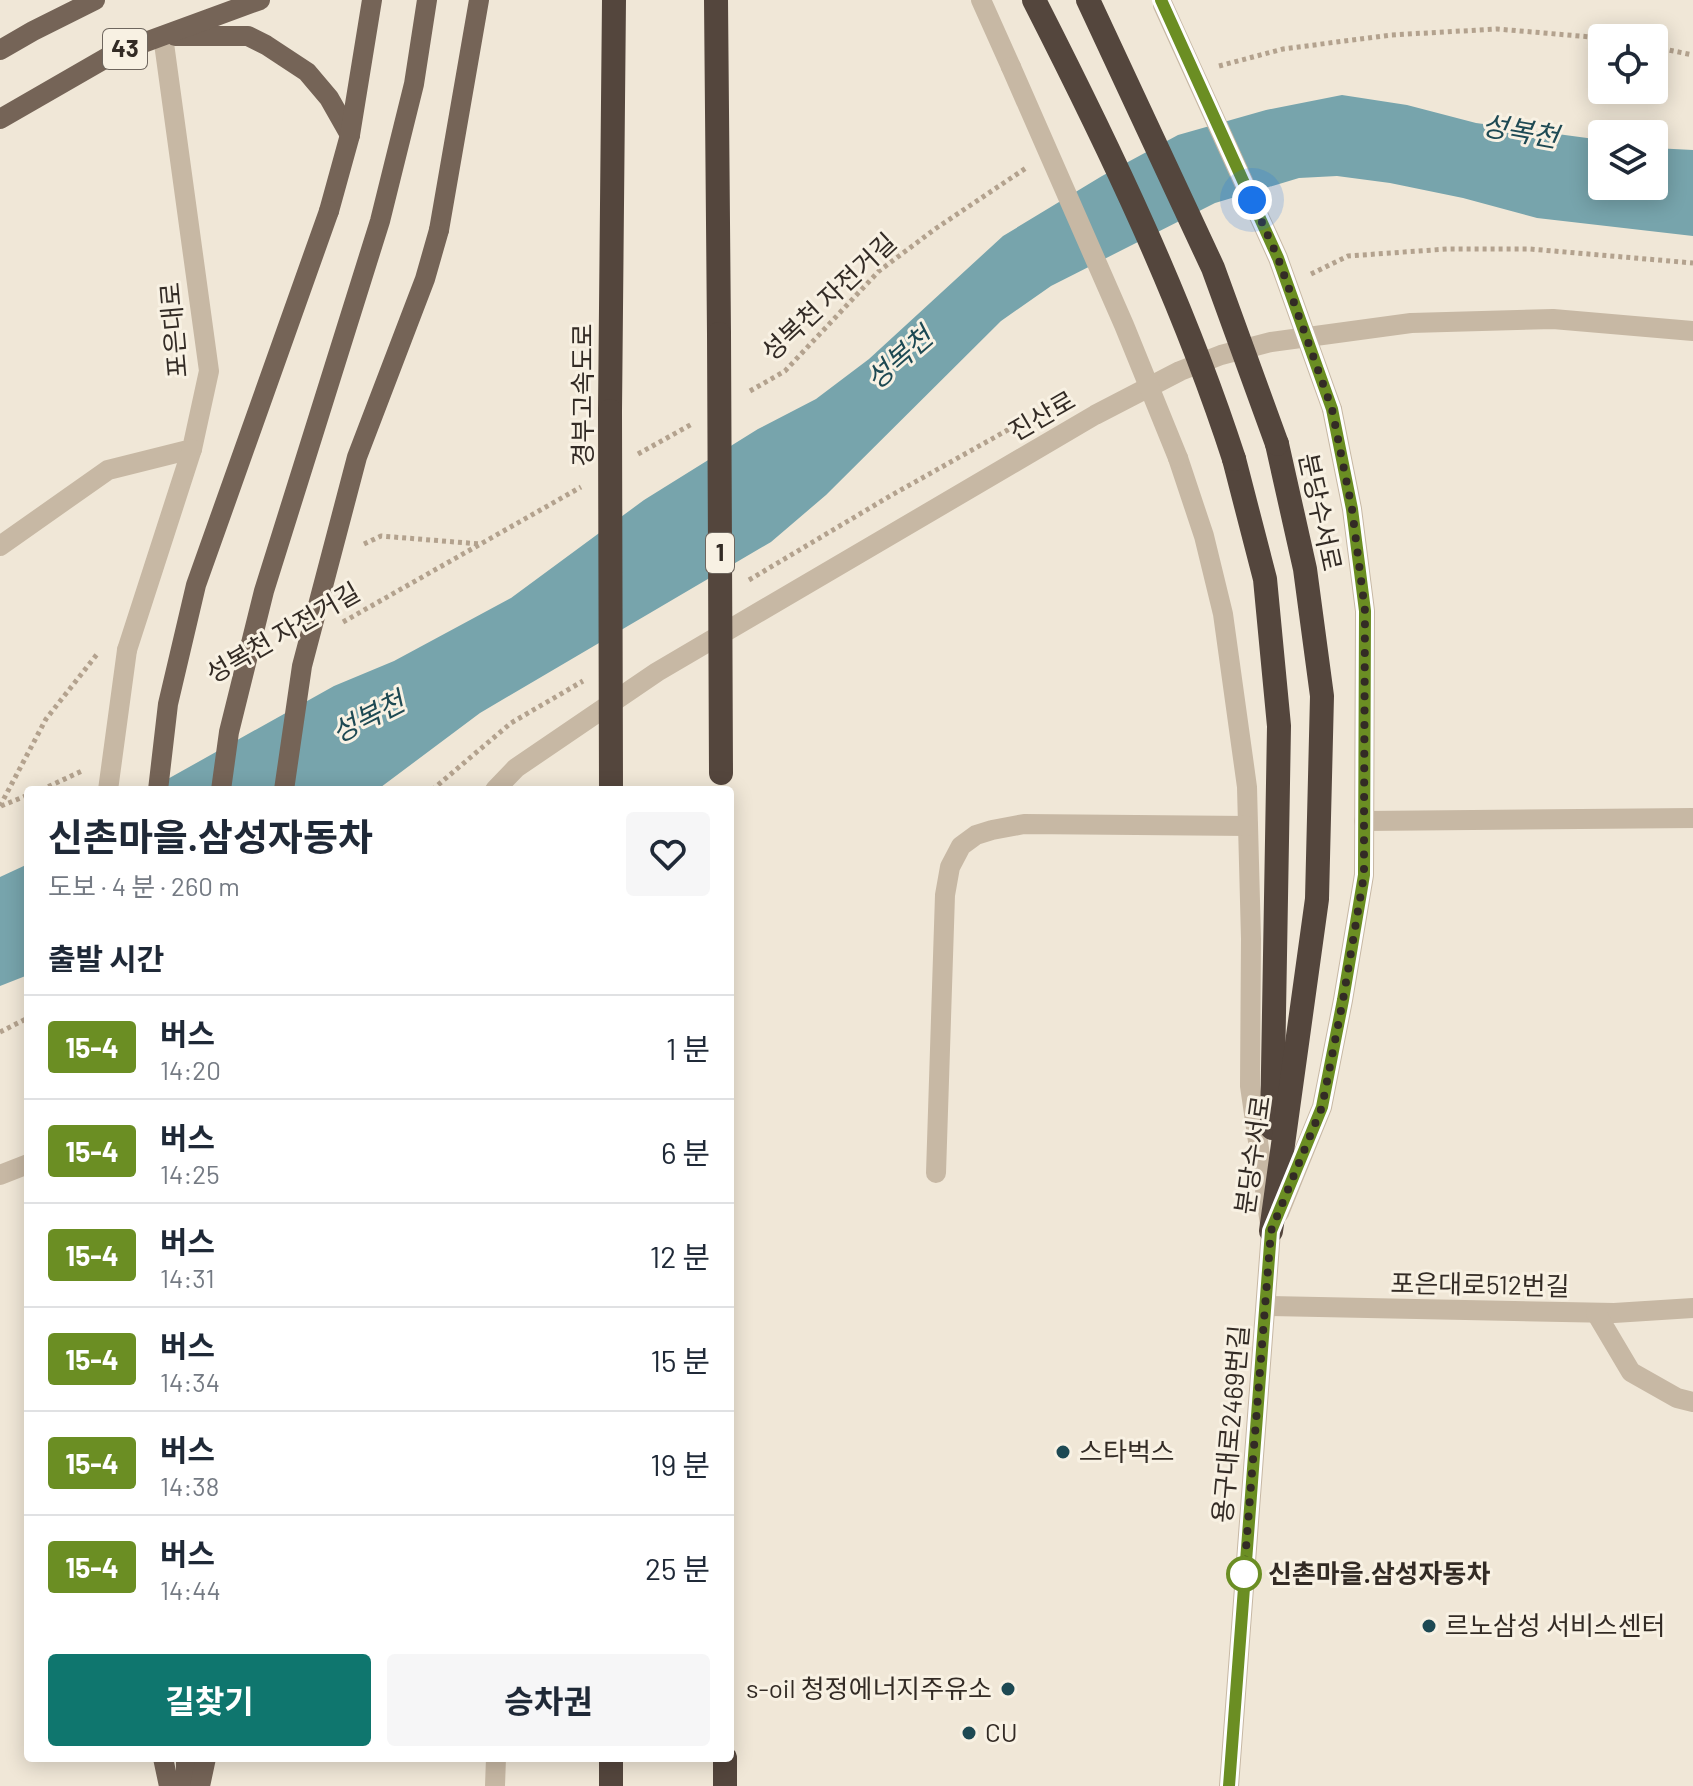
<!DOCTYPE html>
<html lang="ko">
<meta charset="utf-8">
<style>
body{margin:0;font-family:Barlow,"Noto Sans KR",sans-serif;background:#f6f6f7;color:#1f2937;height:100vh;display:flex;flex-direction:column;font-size:30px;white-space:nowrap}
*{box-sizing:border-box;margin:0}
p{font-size:26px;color:#747a83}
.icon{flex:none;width:44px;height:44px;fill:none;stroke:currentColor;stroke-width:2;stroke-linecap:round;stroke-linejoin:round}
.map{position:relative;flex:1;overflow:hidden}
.details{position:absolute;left:24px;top:786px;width:710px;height:976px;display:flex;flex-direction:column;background:#fff;border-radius:8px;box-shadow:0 4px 20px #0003}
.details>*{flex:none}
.badge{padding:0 16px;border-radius:6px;font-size:28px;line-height:52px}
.controls{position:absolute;left:1588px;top:24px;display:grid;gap:16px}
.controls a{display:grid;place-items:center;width:80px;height:80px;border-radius:8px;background:#fff;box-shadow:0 4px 20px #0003;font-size:40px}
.you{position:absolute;width:40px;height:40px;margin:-20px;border:6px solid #fff;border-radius:50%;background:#1a73e8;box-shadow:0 0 0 12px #1a73e833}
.map>.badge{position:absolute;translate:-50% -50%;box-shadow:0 0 0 4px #fff}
h2{padding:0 24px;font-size:30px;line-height:72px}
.round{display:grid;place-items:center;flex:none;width:84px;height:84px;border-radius:8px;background:#f6f6f7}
.head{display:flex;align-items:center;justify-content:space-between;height:136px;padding:0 24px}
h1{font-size:38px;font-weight:700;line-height:60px}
.button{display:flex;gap:16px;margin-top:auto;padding:16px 24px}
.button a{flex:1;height:92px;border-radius:8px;background:#0f766e;color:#fff;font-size:32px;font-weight:700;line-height:92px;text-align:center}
.button a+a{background:#f6f6f7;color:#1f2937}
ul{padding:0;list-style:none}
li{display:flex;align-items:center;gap:24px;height:104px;padding:0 24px;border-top:2px solid #e0e1e3}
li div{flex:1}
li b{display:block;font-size:30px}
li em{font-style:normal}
li .badge{min-width:88px;font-weight:700;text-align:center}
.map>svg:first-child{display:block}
.water{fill:#77a4ac}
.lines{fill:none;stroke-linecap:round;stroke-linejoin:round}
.path{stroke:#b3a28e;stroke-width:5;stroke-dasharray:4 4;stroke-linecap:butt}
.minor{stroke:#c7b8a4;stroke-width:20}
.major{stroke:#756457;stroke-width:20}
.highway{stroke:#54463d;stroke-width:24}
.minor-bridge{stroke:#c7b8a4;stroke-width:20}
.major-bridge{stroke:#756457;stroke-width:20}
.highway-bridge{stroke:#54463d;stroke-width:24}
.line-casing{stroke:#fff;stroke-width:18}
.line{stroke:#6b8e23;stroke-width:12}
.walk{stroke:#332b25;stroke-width:8;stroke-dasharray:0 14.4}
.poi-dot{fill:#1d4953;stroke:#f8f1e3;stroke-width:3}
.stop-dot{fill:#fff;stroke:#6b8e23;stroke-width:4}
.labels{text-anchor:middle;stroke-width:6;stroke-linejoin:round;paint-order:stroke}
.shield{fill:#f8f1e3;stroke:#6e665e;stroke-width:2}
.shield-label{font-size:24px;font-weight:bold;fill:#332b25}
.street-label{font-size:26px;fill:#332b25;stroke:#f8f1e3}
.poi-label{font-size:26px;fill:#332b25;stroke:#f8f1e3;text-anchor:start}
.stop-label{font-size:26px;font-weight:bold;fill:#332b25;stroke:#f8f1e3;text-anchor:start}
.water-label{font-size:28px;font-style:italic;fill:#1d4953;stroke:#f8f1e3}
</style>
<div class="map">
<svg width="1693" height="1786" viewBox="0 0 1693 1786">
<rect width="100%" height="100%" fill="#f0e7d7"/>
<g class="water">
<polygon points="1342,95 1407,105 1476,123 1602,140 1602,186 1654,186 1654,148 1693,150 1693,236 1537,218 1463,198 1390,183 1337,176 1299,178 1215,203 1051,286 1001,321 826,495 771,542 480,713 377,790 148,790 334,686 394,661 511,598 644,500 758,429 816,399 869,359 1003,236 1102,176 1178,135 1266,110"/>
<polygon points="28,864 28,975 0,986 0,877"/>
</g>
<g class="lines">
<g class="path">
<polyline points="1654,47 1693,55"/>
<polyline points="1219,66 1283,49 1391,35 1497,29 1603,38"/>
<polyline points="1311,274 1348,256 1447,249 1530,249 1693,263"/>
<polyline points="750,391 785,371 879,271 935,229 1026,168"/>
<polyline points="638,454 692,424"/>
<polyline points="364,544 381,536 480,544"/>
<polyline points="749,580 890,496 1013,427"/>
<polyline points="343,622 581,487"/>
<polyline points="41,790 84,770"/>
<polyline points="432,790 511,723 583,681"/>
<polyline points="0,806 46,719 98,653"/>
<polyline points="1,806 28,795"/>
<polyline points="0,1032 28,1018"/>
</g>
<g class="minor">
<polyline points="981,0 1011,67"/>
<polyline points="1178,458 1204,536 1223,614 1247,787 1251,939 1250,1086 1271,1231 1229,1786"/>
<polyline points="0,546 108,470 192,449 209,371 163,36"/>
<polyline points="127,650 192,449"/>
<polyline points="495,790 516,768 657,672 1095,415 1180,371 1221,355 1271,342 1411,323 1553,319 1693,331"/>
<polyline points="1364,821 1693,818"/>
<polyline points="936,1173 945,895 950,867 961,846 976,835 992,830 1024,824 1248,826"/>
<polyline points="0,1175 28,1164"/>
<polyline points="1279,1213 1322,1107 1343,1000 1364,875 1365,611 1352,509 1332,409"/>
<polyline points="1267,1306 1614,1313 1693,1308"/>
<polyline points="1596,1313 1631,1372 1677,1398 1693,1402"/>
<polyline points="495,1786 496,1758"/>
</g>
<g class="major">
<polyline points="175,36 248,36 266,45 307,72 329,98 350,135"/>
<polyline points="0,50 33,31 95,0"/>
<polyline points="0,119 113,54 260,0"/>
<polyline points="329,211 350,135 372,0"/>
<polyline points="439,230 479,0"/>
<polyline points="163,1758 169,1786"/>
<polyline points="186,1786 186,1758"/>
<polyline points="200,1786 206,1758"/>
</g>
<g class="highway">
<polyline points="716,0 719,334"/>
<polyline points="610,411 614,0"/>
<polyline points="1234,459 1265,579 1279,726 1272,1128"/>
<polyline points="1271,1231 1317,899 1322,696 1305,569 1277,444"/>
<polyline points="725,1758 725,1786"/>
<polyline points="611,1786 611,1758"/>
</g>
<g class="minor-bridge">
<polyline points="1163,5 1278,258 1332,409"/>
<polyline points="1011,67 1124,325 1178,458"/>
<polyline points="108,790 127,650"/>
</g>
<g class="major-bridge">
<polyline points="158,790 168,704 196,585 329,211"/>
<polyline points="221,790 229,732 264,591 380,221 414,84 427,0"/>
<polyline points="284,790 302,666 357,457 425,279 439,230"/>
</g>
<g class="highway-bridge">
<path d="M1034,0C1110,149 1182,299 1234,459"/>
<polyline points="1088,0 1213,268 1277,444"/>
<polyline points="719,334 721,773"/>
<polyline points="610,411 611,790"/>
</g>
</g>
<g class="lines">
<defs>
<polyline id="line" points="1161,0 1278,258 1332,409 1352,509 1365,611 1364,875 1343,1000 1322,1107 1271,1231 1229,1786"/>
</defs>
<use href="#line" class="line-casing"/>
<use href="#line" class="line"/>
<polyline class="walk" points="1244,1574 1271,1231 1322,1107 1343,1000 1364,875 1364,821 1365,611 1352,509 1332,409 1278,258 1252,200"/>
</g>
<g class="poi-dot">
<circle cx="1063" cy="1452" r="8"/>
<circle cx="1429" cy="1626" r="8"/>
<circle cx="1008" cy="1689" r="8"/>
<circle cx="969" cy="1733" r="8"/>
</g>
<circle class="stop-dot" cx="1244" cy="1574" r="16"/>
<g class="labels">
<g class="shield">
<rect x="103" y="29" width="44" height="40" rx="6"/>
<rect x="706" y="533" width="28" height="40" rx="6"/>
</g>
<g class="shield-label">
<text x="125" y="57">43</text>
<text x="720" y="561">1</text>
</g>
<g class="street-label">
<text transform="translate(829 297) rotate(-43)" y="9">성복천 자전거길</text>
<text transform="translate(174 330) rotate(-95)" y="9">포은대로</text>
<text transform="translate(583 395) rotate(-90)" y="9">경부고속도로</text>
<text transform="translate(1042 416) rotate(-30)" y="9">진산로</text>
<text transform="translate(1320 512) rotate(78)" y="9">분당수서로</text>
<text transform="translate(283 633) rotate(-30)" y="9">성복천 자전거길</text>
<text transform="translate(1253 1155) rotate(-82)" y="9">분당수서로</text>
<text transform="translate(1480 1285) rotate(1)" y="9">포은대로512번길</text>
<text transform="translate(1231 1424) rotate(-85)" y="9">용구대로2469번길</text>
</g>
<g class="poi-label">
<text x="1079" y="1461">스타벅스</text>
<text x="1445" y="1635">르노삼성 서비스센터</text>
<text x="992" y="1698" text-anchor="end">s-oil 청정에너지주유소</text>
<text x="985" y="1742">CU</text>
</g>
<g class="stop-label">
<text x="1268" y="1583">신촌마을.삼성자동차</text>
</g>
<g class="water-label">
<text transform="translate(1520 131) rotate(10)" y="10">성복천</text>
<text transform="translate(899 358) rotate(-41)" y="10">성복천</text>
<text transform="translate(368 717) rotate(-27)" y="10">성복천</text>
</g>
</g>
</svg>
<div class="controls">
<a><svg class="icon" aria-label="locate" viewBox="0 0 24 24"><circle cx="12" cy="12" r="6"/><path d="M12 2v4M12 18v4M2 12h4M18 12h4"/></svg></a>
<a><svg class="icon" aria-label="layers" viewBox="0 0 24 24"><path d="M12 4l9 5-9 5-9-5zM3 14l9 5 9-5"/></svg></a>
</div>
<div class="you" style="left:1252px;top:200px"></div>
<section class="details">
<div class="head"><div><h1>신촌마을.삼성자동차</h1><p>도보 · 4 분 · 260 m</p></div><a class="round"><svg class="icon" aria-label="heart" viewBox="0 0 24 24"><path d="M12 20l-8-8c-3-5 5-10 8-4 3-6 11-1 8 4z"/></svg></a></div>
<h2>출발 시간</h2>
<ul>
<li><span class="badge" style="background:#6b8e23;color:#fff">15-4</span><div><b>버스</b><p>14:20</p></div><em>1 분</em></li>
<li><span class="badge" style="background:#6b8e23;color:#fff">15-4</span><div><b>버스</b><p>14:25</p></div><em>6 분</em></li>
<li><span class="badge" style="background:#6b8e23;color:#fff">15-4</span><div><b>버스</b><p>14:31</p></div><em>12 분</em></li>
<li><span class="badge" style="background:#6b8e23;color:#fff">15-4</span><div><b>버스</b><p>14:34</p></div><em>15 분</em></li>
<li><span class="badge" style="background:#6b8e23;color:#fff">15-4</span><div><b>버스</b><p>14:38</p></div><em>19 분</em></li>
<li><span class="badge" style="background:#6b8e23;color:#fff">15-4</span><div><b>버스</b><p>14:44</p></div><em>25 분</em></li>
</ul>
<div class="button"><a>길찾기</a><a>승차권</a></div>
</section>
</div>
